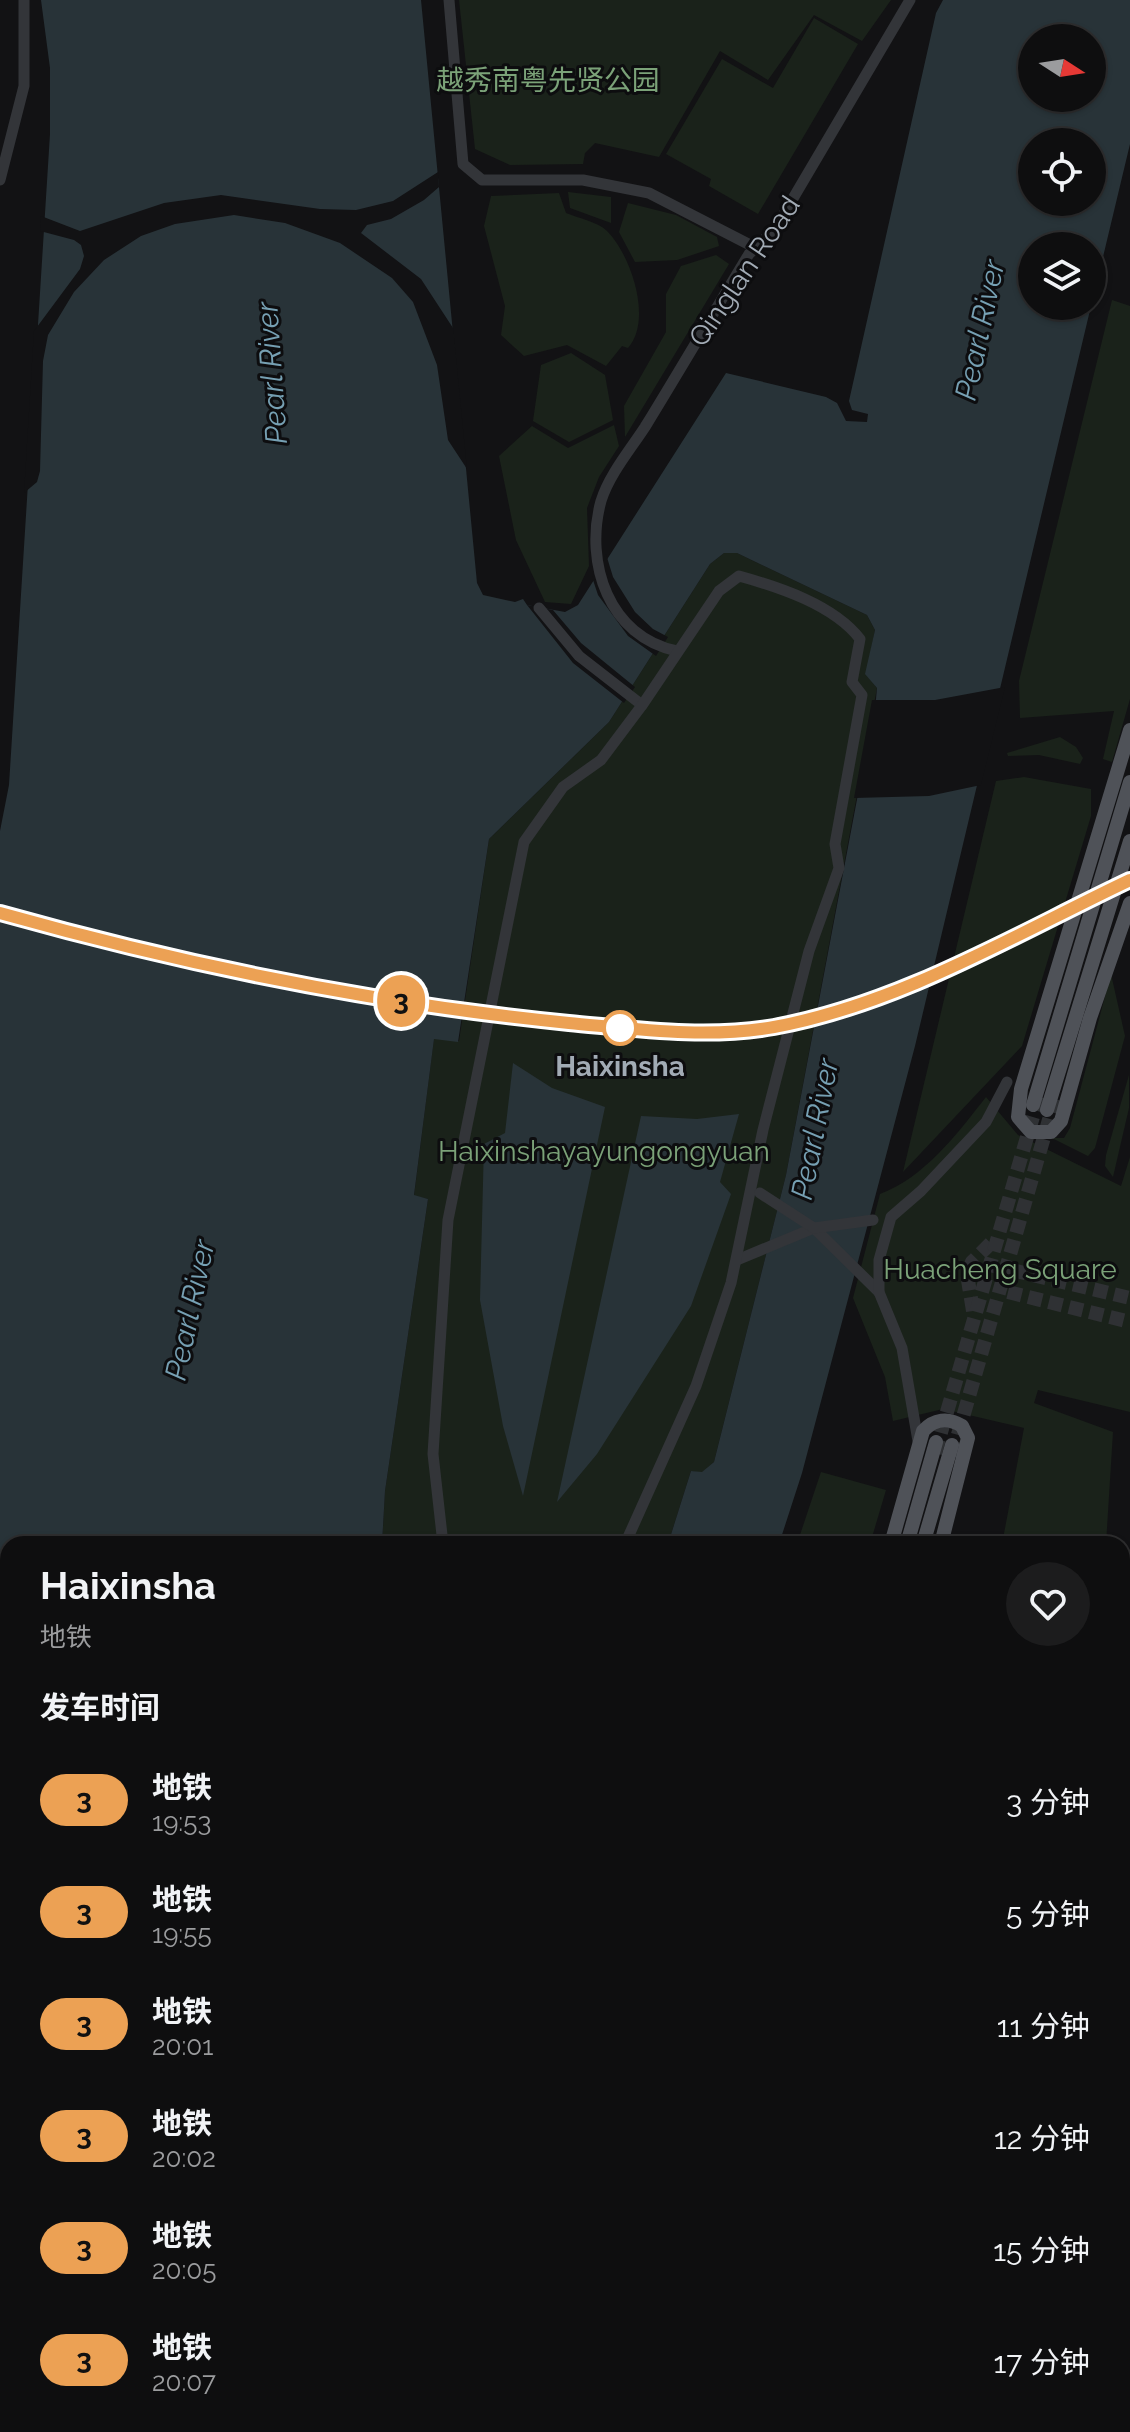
<!DOCTYPE html>
<html lang="zh">
<meta charset="utf-8">
<style>
body{margin:0;font-family:Raleway,"Noto Sans SC",sans-serif;background:#1c1c1d;color:#f1f3f6;height:100vh;display:flex;flex-direction:column;font-size:30px;white-space:nowrap}
*{box-sizing:border-box;margin:0}
p{font-size:26px;color:#9b9c9e}
.icon{flex:none;width:44px;height:44px;fill:none;stroke:currentColor;stroke-width:2;stroke-linecap:round;stroke-linejoin:round}
.map{position:relative;flex:1;overflow:hidden}
.sheet{position:absolute;left:0px;top:1536px;width:1130px;height:896px;display:flex;flex-direction:column;background:#0e0e0f;border-radius:24px 24px 0 0;box-shadow:0 2px 6px #0004,0 0 0 2px #2e2e2f}
.sheet>*{flex:none}
.badge{padding:0 16px;border-radius:26px;font-size:28px;line-height:52px}
.needle{width:52px;rotate:102deg}
.controls{position:absolute;left:1018px;top:24px;display:grid;gap:16px}
.controls a{display:grid;place-items:center;width:88px;height:88px;border-radius:50%;background:#0e0e0f;box-shadow:0 2px 6px #0004,0 0 0 2px #2e2e2f;font-size:40px}
.map>.badge{position:absolute;translate:-50% -50%;box-shadow:0 0 0 4px #fff}
h2{padding:0 40px;font-size:30px;line-height:72px}
.round{display:grid;place-items:center;flex:none;width:84px;height:84px;border-radius:42px;background:#1c1c1d}
.head{display:flex;align-items:center;justify-content:space-between;height:136px;padding:0 40px}
h1{font-size:38px;font-weight:700;line-height:60px}
ul{padding:0;list-style:none}
li{display:flex;align-items:center;gap:24px;height:112px;padding:0 40px}
li div{flex:1}
li b{display:block;font-size:30px}
li em{font-style:normal}
li .badge{min-width:88px;font-weight:700;text-align:center}
.map>svg:first-child{display:block}
.built{fill:#1e1e21}
.green{fill:#1a221a}
.water{fill:#283338;fill-rule:evenodd}
.pier{fill:#121214}
.lines{fill:none;stroke-linecap:round;stroke-linejoin:round}
.major-tunnel{stroke:#2f3134;stroke-width:14;stroke-dasharray:14 7;stroke-linecap:butt}
.minor{stroke:#333539;stroke-width:11}
.major{stroke:#4f5258;stroke-width:14}
.minor-bridge{stroke:#333539;stroke-width:11}
.line-casing{stroke:#fff;stroke-width:18}
.line{stroke:#eca154;stroke-width:12}
.stop-dot{fill:#fff;stroke:#eca154;stroke-width:4}
.labels{text-anchor:middle;stroke-width:6;stroke-linejoin:round;paint-order:stroke}
.park-label{font-size:28px;fill:#7ba278;stroke:#0d0d0f}
.street-label{font-size:28px;fill:#a2abb5;stroke:#0d0d0f}
.stop-label{font-size:28px;font-weight:bold;fill:#a2abb5;stroke:#0d0d0f}
.water-label{font-size:30px;font-style:italic;fill:#76a0b3;stroke:#0d0d0f}
</style>
<div class="map">
<svg width="1130" height="2432" viewBox="0 0 1130 2432">
<rect width="100%" height="100%" fill="#121214"/>
<g class="built">
<polygon points="1122,2339 1130,2340 1130,2432 943,2432 941,2424 1122,2424"/>
<polygon points="681,2424 904,2424 907,2432 678,2432"/>
</g>
<g class="green">
<polygon points="459,0 891,0 862,41 814,15 768,80 720,51 659,157 595,143 585,153 583,164 510,165 475,149"/>
<polygon points="814,18 858,44 758,214 709,186 711,179 666,154 722,59 773,88"/>
<polygon points="568,192 611,197 611,223 570,208"/>
<path d="M559,193L566,213C578,218 598,222 607,231C631,255 653,320 628,348L622,346L606,366L567,345L524,356L501,335L505,306L484,226L491,196Z"/>
<polygon points="628,203 676,215 717,237 719,246 677,260 635,262 619,232"/>
<polygon points="716,255 729,264 625,437 624,406 666,332 666,294 681,266"/>
<polygon points="1112,300 1130,306 1130,699 1112,762 1103,759 1114,711 1020,718 1019,681"/>
<polygon points="571,353 605,375 613,420 569,442 533,421 541,365"/>
<polygon points="614,425 619,446 599,477 587,508 589,566 571,604 545,602 516,540 499,456 532,426 568,448"/>
<polygon points="724,553 737,553 867,615 875,630 866,674 877,688 786,1175 714,1462 702,1473 691,1471 668,1544 382,1544 385,1491 428,1199 414,1196 434,1038 459,1041 489,839 609,722 710,564"/>
<polygon points="1060,737 1076,747 1083,758 1080,764 1039,755 1008,756 1007,753"/>
<polygon points="1024,777 1091,789 1091,816 1022,1046 903,1172 996,781"/>
<polygon points="1111,974 1125,1036 1095,1148 1088,1156 1052,1138 1064,1138 1070,1128"/>
<polygon points="1129,1075 1129,1108 1113,1177 1105,1166 1106,1155"/>
<path d="M986,1097L1018,1135L1121,1186L1130,1157V1412L1038,1390L1034,1403L1113,1432L1106,1544H1002L1024,1428L943,1409L893,1421L885,1377L853,1298L880,1194C925,1177 957,1134 986,1097Z"/>
<polygon points="821,1472 886,1490 870,1544 797,1544"/>
<polygon points="442,2424 616,2424 614,2432 440,2432"/>
</g>
<g class="water">
<path d="M41,0H421L477,583L483,595L515,602L523,599L527,605L565,612L578,605L726,373L826,397L837,403L846,421L867,422L868,414L852,410L849,401L936,13L943,0H1130V144L1092,303V246H1032V306H1091L915,1046L802,1473L779,1544H668L691,1471L702,1472L714,1462L786,1175L876,699L877,688L865,674L875,630L867,615L737,553H724L710,564L609,722L489,839L458,1042L434,1039L414,1195L428,1199L385,1491L382,1544H8V2424H439L436,2432H0V831L9,785L50,134V68ZM1032,38H1092V98H1032ZM1032,142H1092V202H1032Z"/>
<polygon points="513,1063 552,1088 605,1107 523,1496 503,1426 480,1300 484,1144 505,1133"/>
<polygon points="739,1114 720,1182 731,1194 691,1306 597,1454 557,1502 641,1116 697,1119"/>
</g>
<g class="pier">
<polygon points="438,172 439,187 424,200 391,219 367,225 361,233 421,279 453,328 467,469 448,440 437,365 413,302 392,278 340,243 285,223 234,215 175,224 141,236 104,260 74,292 48,335 43,361 40,471 37,482 24,493 34,331 80,269 84,256 81,245 74,240 40,231 41,216 80,231 164,203 221,195 320,209 356,210 393,201"/>
<polygon points="606,554 613,577 635,612 653,629 668,637 656,656 628,636 598,595 592,577"/>
<polygon points="527,605 553,610 581,643 635,687 624,703 573,663"/>
<polygon points="1005,687 981,785 929,796 854,798 872,700 935,700"/>
</g>
<g class="lines">
<g class="major-tunnel">
<polyline points="1012,1270 1130,1298"/>
<polyline points="1008,1292 1130,1322"/>
<polyline points="973,1311 967,1274 972,1262 994,1240"/>
<polyline points="935,1453 1039,1096"/>
<polyline points="952,1455 1055,1099"/>
</g>
<g class="minor">
<polyline points="449,0 463,164 482,180 583,180 649,193 754,247"/>
<polyline points="0,180 24,86 24,0"/>
<polyline points="539,608 579,656 642,705"/>
<path d="M677,651C609,637 584,563 601,501C609,475 630,450 645,427C680,370 714,312 749,254L775,229L910,0"/>
<polyline points="737,1260 814,1228 879,1292"/>
<polyline points="918,1441 902,1348 879,1292 879,1260 891,1217 921,1191 986,1122 1007,1082"/>
<path d="M443,1544L433,1454L448,1220L524,842L563,787L601,760L643,704L719,591L739,576C779,587 834,605 860,639L852,682L862,695L835,844L839,868L809,951L763,1130L731,1283L696,1386L625,1544"/>
<polyline points="1122,2009 1130,1983"/>
<polyline points="1122,2312 1130,2314"/>
<polyline points="1122,2328 1130,2329"/>
<polyline points="922,2424 925,2432"/>
<polyline points="999,2432 1001,2424"/>
</g>
<g class="major">
<polyline points="1130,730 1021,1089 1018,1117 1031,1132 1051,1132 1061,1121 1090,1018 1130,903"/>
<polyline points="1033,1105 1130,782"/>
<polyline points="1047,1110 1130,841"/>
<path d="M891,1544L923,1431C934,1419 948,1417 962,1426L968,1438L941,1544"/>
<polyline points="907,1544 936,1442"/>
<polyline points="923,1544 952,1445"/>
<polyline points="1122,1847 1130,1849"/>
<polyline points="1122,1877 1130,1879"/>
<polyline points="628,2432 630,2424"/>
<polyline points="662,2432 665,2424"/>
</g>
<polyline class="minor-bridge" points="760,1193 814,1228 873,1220"/>
</g>
<g class="lines">
<defs>
<path id="line" d="M0,913C185,965 377,1004 569,1023C636,1029 706,1039 774,1027C900,1004 1016,934 1130,880"/>
</defs>
<use href="#line" class="line-casing"/>
<use href="#line" class="line"/>
</g>
<circle class="stop-dot" cx="620" cy="1028" r="16"/>
<g class="labels">
<g class="park-label">
<text x="548" y="90">越秀南粤先贤公园</text>
<text x="604" y="1161">Haixinshayayungongyuan</text>
<text x="1000" y="1279">Huacheng Square</text>
</g>
<g class="street-label">
<text transform="translate(744 271) rotate(-56)" y="10">Qinglan Road</text>
</g>
<g class="stop-label">
<text x="620" y="1076">Haixinsha</text>
</g>
<g class="water-label">
<text transform="translate(980 330) rotate(-78)" y="10">Pearl River</text>
<text transform="translate(272 373) rotate(-94)" y="10">Pearl River</text>
<text transform="translate(815 1129) rotate(-79)" y="10">Pearl River</text>
<text transform="translate(190 1310) rotate(-78)" y="10">Pearl River</text>
</g>
</g>
</svg>
<div class="controls">
<a><svg class="needle" viewBox="-14 -14 28 28"><path d="M0-13l5 13h-10z" fill="#e53935"/><path d="M0 13l5-13h-10z" fill="#9b9c9e"/></svg></a>
<a><svg class="icon" aria-label="locate" viewBox="0 0 24 24"><circle cx="12" cy="12" r="6"/><path d="M12 2v4M12 18v4M2 12h4M18 12h4"/></svg></a>
<a><svg class="icon" aria-label="layers" viewBox="0 0 24 24"><path d="M12 4l9 5-9 5-9-5zM3 14l9 5 9-5"/></svg></a>
</div>
<b class="badge" style="left:401px;top:1001px;background:#eca154;color:#111">3</b>
<section class="sheet">
<div class="head"><div><h1>Haixinsha</h1><p>地铁</p></div><a class="round"><svg class="icon" aria-label="heart" viewBox="0 0 24 24"><path d="M12 20l-8-8c-3-5 5-10 8-4 3-6 11-1 8 4z"/></svg></a></div>
<h2>发车时间</h2>
<ul>
<li><span class="badge" style="background:#eca154;color:#111">3</span><div><b>地铁</b><p>19:53</p></div><em>3 分钟</em></li>
<li><span class="badge" style="background:#eca154;color:#111">3</span><div><b>地铁</b><p>19:55</p></div><em>5 分钟</em></li>
<li><span class="badge" style="background:#eca154;color:#111">3</span><div><b>地铁</b><p>20:01</p></div><em>11 分钟</em></li>
<li><span class="badge" style="background:#eca154;color:#111">3</span><div><b>地铁</b><p>20:02</p></div><em>12 分钟</em></li>
<li><span class="badge" style="background:#eca154;color:#111">3</span><div><b>地铁</b><p>20:05</p></div><em>15 分钟</em></li>
<li><span class="badge" style="background:#eca154;color:#111">3</span><div><b>地铁</b><p>20:07</p></div><em>17 分钟</em></li>
</ul>
</section>
</div>
